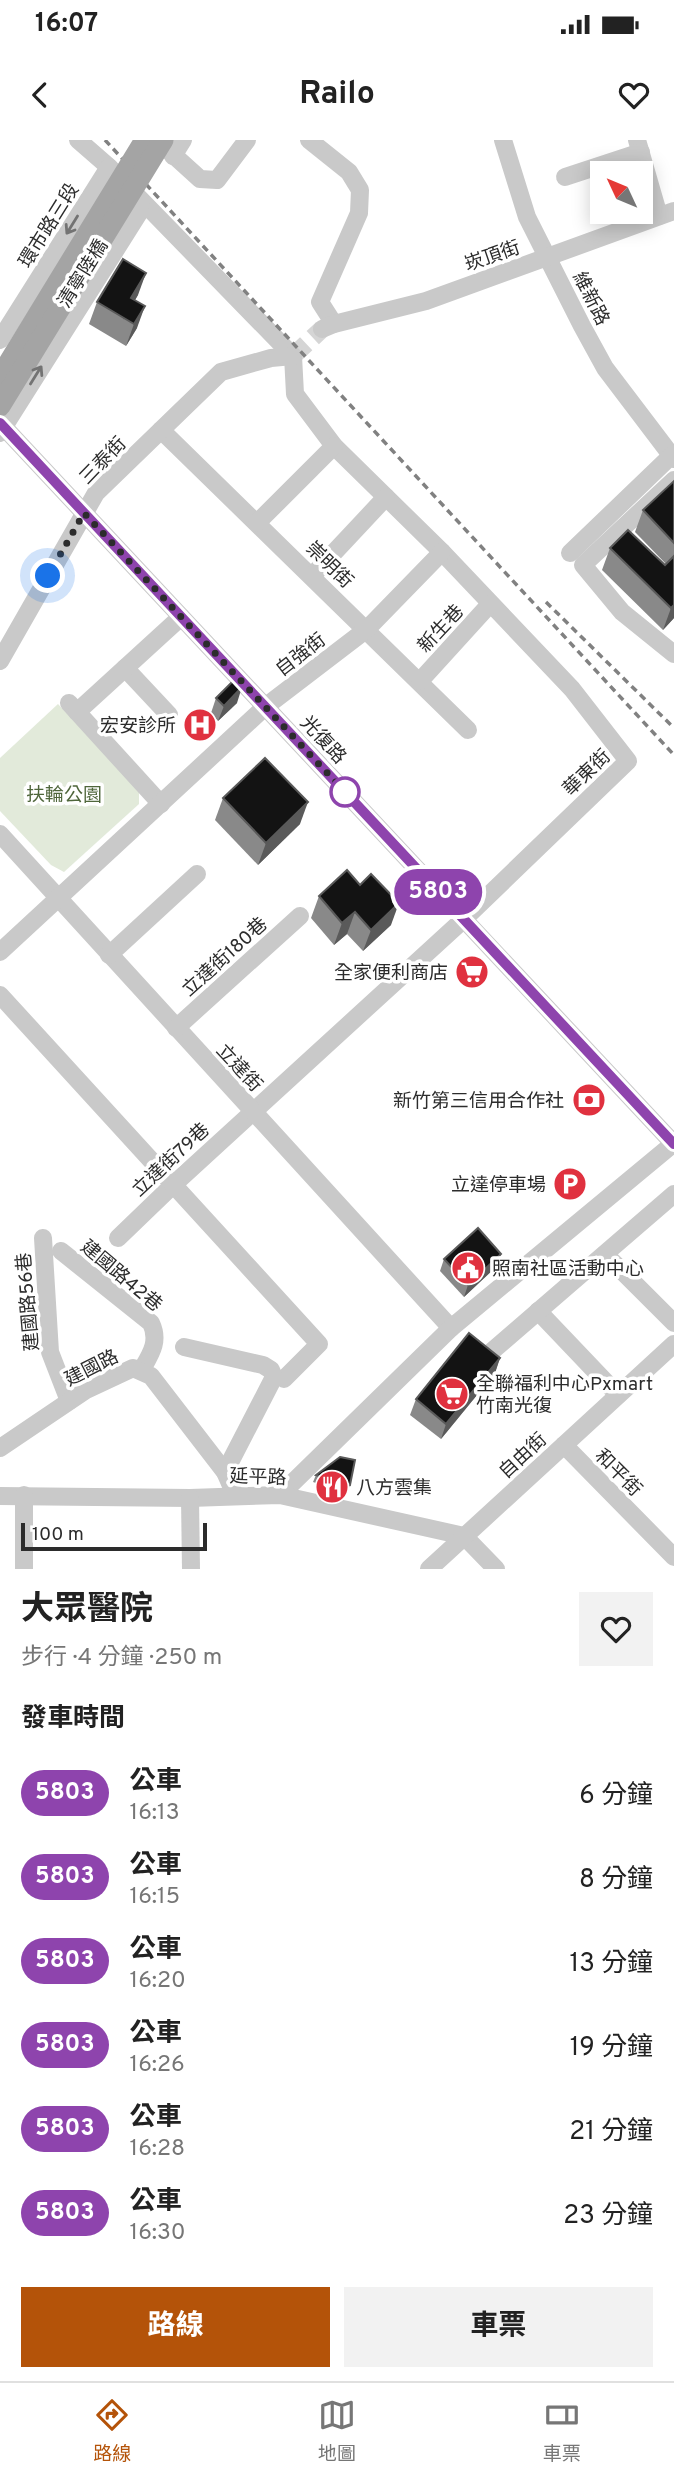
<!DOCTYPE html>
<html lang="zh-TW">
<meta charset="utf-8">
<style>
body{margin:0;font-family:Overpass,"Noto Sans TC",sans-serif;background:#f2f2f2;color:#222;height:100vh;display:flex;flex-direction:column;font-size:26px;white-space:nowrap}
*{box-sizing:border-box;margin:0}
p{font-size:23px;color:#767676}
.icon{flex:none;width:38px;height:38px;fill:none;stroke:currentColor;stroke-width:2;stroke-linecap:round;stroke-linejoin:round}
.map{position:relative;height:1429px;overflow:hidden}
.drawer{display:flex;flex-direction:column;background:#fff;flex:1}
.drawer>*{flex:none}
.badge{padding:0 14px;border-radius:23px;font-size:24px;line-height:46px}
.needle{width:46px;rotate:314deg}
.buttons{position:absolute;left:590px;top:21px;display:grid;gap:14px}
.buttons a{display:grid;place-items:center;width:63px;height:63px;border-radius:0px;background:#fff;box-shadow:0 4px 18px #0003;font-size:35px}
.scale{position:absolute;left:21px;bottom:18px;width:186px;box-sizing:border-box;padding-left:7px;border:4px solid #2c2c2c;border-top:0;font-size:19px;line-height:24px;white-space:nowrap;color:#2c2c2c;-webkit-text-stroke:5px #fff;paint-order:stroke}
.you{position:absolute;width:35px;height:35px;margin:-18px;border:5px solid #fff;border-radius:50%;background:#1a73e8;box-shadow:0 0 0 10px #1a73e833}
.map>.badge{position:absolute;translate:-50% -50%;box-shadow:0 0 0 4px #fff}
h2{padding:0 21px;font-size:26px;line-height:63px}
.round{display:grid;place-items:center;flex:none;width:74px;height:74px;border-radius:0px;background:#f2f2f2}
.headline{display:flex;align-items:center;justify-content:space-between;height:119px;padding:0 21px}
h1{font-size:33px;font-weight:700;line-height:52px}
.cta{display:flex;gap:14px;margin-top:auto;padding:14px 21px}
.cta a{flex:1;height:80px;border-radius:0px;background:#b45309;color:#fff;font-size:28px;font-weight:700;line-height:80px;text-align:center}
.cta a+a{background:#f2f2f2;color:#222}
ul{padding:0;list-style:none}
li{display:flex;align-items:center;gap:21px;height:84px;padding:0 21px}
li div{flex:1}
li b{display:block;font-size:26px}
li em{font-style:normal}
li .badge{min-width:77px;font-weight:700;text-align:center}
.status{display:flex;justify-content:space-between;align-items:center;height:49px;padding:0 35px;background:#fff;direction:ltr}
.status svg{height:19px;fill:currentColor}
header{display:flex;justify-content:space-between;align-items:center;height:91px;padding:0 21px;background:#fff;font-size:32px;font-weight:700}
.menu{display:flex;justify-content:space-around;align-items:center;height:98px;border-top:2px solid #e0e0e0;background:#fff;font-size:19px;color:#767676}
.menu a{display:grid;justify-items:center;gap:4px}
.menu .active{color:#b45309}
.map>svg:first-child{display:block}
.green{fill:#e2eada}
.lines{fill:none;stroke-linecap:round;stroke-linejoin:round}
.minor-tunnel{stroke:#d5d5d5;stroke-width:18;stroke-dasharray:18 9;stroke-linecap:butt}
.minor{stroke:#c9c9c9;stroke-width:18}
.rail{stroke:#818181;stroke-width:3.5;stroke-dasharray:7 5;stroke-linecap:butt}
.major-bridge{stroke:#a4a4a4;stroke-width:21}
.wall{fill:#898989}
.shaded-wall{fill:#5a5a5a}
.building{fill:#131313;stroke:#5a5a5a;stroke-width:2}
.oneway{stroke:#737373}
.line-casing{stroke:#fff;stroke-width:16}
.line{stroke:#8e44ad;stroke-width:10}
.walk{stroke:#2c2c2c;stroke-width:7;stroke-dasharray:0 12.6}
.stop-dot{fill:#fff;stroke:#8e44ad;stroke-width:3.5}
.labels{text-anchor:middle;stroke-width:7;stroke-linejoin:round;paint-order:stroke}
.street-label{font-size:19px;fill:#2c2c2c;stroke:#fff}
.poi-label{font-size:19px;fill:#2c2c2c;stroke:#fff;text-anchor:end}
.park-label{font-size:19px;fill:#4f663b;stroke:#fff}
</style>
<div class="status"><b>16:07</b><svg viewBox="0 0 49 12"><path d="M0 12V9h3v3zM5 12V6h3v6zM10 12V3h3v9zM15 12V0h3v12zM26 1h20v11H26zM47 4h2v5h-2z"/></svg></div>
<header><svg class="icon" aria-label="back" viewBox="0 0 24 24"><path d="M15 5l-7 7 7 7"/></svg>Railo<svg class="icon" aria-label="heart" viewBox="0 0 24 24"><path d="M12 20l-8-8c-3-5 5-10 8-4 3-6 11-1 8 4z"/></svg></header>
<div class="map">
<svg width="674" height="1429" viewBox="0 0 674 1429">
<rect width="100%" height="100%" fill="#fff"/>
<polygon class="green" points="58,564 139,650 139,664 64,732 51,725 0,671 0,618"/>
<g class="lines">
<polyline class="minor-tunnel" points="293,216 322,189"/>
<g class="minor">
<polyline points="78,0 109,27 293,216 295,254 334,306 442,412 572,549 628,621 464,779 173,1045 118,1098"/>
<polyline points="157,0 200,39 217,40 247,0"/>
<polyline points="309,0 349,32 360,50 359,73 320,162 334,184"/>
<polyline points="503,0 527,77 582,186 605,228 674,319"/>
<polyline points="637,0 659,76"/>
<polyline points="173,16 183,0"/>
<polyline points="565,37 641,12"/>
<polyline points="322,189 334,184 426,161 674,71"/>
<polyline points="0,200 109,27"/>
<polyline points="0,283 674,1004"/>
<polyline points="161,290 468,590"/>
<polyline points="0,293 139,73 141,61"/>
<polyline points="674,340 583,425 622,472 674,514"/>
<polyline points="257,383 334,306"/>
<polyline points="570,413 671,316"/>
<polyline points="312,436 386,357"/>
<polyline points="0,521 96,353 221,232 271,218 293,216"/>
<polyline points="125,528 169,575"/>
<polyline points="420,541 490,464"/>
<polyline points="69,563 161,664"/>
<polyline points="77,572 181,477"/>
<polyline points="0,694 451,1188"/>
<polyline points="0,812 265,567 367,489 442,412"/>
<polyline points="109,815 197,734"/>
<polyline points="0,855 319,1204 284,1239"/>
<polyline points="176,888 300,776"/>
<polyline points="43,1098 50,1212 69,1261"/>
<path d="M61,1111L151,1183C160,1202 150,1215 141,1231"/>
<polyline points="605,1114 674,1183"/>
<polyline points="538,1171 618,1255"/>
<polyline points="184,1207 263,1225 271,1230 274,1237 225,1332"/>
<polyline points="491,1212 674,1054"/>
<polyline points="564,1305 674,1417"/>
<polyline points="0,1308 86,1250 133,1228 151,1236 225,1332 235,1355"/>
<polyline points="280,1355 451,1188 673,1004"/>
<polyline points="0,1356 190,1358 280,1355 464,1396 496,1429"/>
<polyline points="190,1358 191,1429"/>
<polyline points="24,1429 24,1355"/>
<polyline points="429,1429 674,1204"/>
</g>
<g class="rail">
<polyline points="105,0 674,615"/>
<polyline points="546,462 674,588"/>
</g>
<g class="major-bridge">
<polyline points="0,237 145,0"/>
<polyline points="0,266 163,0"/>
</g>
</g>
<g class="wall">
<polygon points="138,155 135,160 137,188 126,206 89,184 97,162"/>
<polygon points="674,341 674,478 663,490 602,430 610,408 665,425 666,424 635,392 643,370"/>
<polygon points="216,558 237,563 218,581 211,573"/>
<polygon points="223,658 300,684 258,725 215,680"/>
<polygon points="319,756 391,785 363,811 347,794 334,805 311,778"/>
<polygon points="444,1119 497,1126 464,1157 440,1131"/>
<polygon points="500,1218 495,1233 441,1299 410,1275 416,1259"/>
<polygon points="316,1335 350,1345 347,1353 313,1342"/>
</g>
<g class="shaded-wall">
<polygon points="146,133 138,155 123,180 131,158"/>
<polygon points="145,166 137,188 126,206 134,184"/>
<polygon points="674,465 674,478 663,490 671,468"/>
<polygon points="242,547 237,563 218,581 224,566"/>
<polygon points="308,662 300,684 258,725 266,703"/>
<polygon points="399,763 391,785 363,811 371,790"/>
<polygon points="355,772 347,794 334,805 342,783"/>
<polygon points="501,1114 497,1126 464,1157 468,1145"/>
<polygon points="500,1218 495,1233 441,1299 446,1284"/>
</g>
<g class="building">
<polygon points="123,119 146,133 131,158 145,166 134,184 97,162"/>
<polygon points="674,341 674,403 643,370"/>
<polygon points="628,390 665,425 674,416 674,465 671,468 610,408"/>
<polygon points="234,540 242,547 224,566 216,558"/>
<polygon points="265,618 308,662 266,703 223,658"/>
<polygon points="347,730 360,745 371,734 399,763 371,790 355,772 342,783 319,756"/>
<polygon points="478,1088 501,1114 468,1145 444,1119"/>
<polygon points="469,1193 500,1218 446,1284 416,1259"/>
<polygon points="340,1317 355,1320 350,1345 316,1335"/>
</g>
<defs><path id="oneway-shaft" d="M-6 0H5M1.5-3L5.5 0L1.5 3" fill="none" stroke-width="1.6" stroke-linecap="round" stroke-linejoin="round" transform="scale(1.75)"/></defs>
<g class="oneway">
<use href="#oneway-shaft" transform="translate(72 85) rotate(122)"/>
<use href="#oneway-shaft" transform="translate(36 235) rotate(-58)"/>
</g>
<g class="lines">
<defs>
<polyline id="line" points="0,283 674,1004"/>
</defs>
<use href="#line" class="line-casing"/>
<use href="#line" class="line"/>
<polyline class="walk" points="48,436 84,373 345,652"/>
</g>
<defs>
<symbol id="hospital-disc" viewBox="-11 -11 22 22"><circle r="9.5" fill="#e0313f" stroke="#fff"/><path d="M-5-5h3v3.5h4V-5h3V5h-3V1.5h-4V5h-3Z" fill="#fff"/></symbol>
<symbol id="supermarket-disc" viewBox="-11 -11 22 22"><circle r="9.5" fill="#e0313f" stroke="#fff"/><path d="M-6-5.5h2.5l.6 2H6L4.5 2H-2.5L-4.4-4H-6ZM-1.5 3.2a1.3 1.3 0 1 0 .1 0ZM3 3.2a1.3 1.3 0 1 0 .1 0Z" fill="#fff"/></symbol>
<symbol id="bank-disc" viewBox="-11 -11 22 22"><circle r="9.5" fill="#e0313f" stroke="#fff"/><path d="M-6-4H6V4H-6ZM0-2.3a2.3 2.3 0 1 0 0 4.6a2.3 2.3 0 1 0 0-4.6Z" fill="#fff"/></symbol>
<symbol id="parking-disc" viewBox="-11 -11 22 22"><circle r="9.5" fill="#e0313f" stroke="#fff"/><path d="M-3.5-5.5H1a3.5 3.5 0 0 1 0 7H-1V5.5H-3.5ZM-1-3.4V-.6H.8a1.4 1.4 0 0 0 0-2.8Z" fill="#fff"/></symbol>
<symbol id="civic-disc" viewBox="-11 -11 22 22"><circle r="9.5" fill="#e0313f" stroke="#fff"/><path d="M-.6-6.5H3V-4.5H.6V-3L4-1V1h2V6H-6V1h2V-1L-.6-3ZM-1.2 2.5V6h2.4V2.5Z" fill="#fff"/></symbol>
<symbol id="restaurant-disc" viewBox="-11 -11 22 22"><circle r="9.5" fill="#e0313f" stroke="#fff"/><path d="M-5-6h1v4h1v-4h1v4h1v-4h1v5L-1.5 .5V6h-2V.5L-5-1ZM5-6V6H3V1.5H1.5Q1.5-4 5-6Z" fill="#fff"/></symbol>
</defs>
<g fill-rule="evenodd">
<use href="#hospital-disc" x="181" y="566" width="38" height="38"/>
<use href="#supermarket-disc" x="453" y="813" width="38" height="38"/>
<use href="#bank-disc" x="570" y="941" width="38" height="38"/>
<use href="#parking-disc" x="551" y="1025" width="38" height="38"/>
<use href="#civic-disc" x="449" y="1109" width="38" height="38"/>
<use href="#supermarket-disc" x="433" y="1235" width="38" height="38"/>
<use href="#restaurant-disc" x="313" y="1328" width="38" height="38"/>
</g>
<circle class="stop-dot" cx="345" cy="652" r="14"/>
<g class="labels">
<g class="street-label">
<text transform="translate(48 85) rotate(-58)" y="7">環市路三段</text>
<text transform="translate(492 115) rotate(-19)" y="7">崁頂街</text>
<text transform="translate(82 133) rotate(-58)" y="7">清寧陸橋</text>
<text transform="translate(592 158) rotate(63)" y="7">維新路</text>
<text transform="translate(102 320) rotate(-46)" y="7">三泰街</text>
<text transform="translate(330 424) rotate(44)" y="7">崇明街</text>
<text transform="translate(440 488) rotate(-47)" y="7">新生巷</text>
<text transform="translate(300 514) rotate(-38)" y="7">自強街</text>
<text transform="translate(324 599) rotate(47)" y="7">光復路</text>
<text transform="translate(586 632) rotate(-44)" y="7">華東街</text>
<text transform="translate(224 816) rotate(-42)" y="7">立達街180巷</text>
<text transform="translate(240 927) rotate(47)" y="7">立達街</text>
<text transform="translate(170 1019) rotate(-43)" y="7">立達街79巷</text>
<text transform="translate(122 1135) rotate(40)" y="7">建國路42巷</text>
<text transform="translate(27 1162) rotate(-95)" y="7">建國路56巷</text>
<text transform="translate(91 1227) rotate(-27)" y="7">建國路</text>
<text transform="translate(522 1315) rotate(-43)" y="7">自由街</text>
<text transform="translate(619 1332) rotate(45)" y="7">和平街</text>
<text transform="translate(258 1336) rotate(2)" y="7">延平路</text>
</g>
<g class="poi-label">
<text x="176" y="592">宏安診所</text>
<text x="448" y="839">全家便利商店</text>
<text x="564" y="967">新竹第三信用合作社</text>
<text x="546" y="1051">立達停車場</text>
<text x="492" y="1135" text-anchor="start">照南社區活動中心</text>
<text x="476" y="1250" text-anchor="start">全聯福利中心Pxmart<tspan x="476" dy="22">竹南光復</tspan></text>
<text x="356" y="1354" text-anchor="start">八方雲集</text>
</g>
<g class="park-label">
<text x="64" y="661">扶輪公園</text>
</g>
</g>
</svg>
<div class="buttons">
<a><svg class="needle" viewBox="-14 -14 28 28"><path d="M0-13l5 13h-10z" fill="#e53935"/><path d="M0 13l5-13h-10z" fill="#767676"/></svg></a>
</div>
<div class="scale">100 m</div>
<div class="you" style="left:48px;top:436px"></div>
<b class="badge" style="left:438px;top:752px;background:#8e44ad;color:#fff">5803</b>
</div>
<section class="drawer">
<div class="headline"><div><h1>大眾醫院</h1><p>步行 · 4 分鐘 · 250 m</p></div><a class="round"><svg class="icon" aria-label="heart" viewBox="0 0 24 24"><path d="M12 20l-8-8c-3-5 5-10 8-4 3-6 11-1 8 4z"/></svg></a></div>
<h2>發車時間</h2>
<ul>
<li><span class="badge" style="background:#8e44ad;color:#fff">5803</span><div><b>公車</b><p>16:13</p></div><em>6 分鐘</em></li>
<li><span class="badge" style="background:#8e44ad;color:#fff">5803</span><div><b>公車</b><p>16:15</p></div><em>8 分鐘</em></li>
<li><span class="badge" style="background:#8e44ad;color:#fff">5803</span><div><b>公車</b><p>16:20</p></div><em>13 分鐘</em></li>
<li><span class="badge" style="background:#8e44ad;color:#fff">5803</span><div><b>公車</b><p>16:26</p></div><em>19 分鐘</em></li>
<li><span class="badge" style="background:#8e44ad;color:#fff">5803</span><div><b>公車</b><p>16:28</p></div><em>21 分鐘</em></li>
<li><span class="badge" style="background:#8e44ad;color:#fff">5803</span><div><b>公車</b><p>16:30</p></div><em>23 分鐘</em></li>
</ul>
<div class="cta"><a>路線</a><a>車票</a></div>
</section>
<nav class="menu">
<a class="active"><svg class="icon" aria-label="directions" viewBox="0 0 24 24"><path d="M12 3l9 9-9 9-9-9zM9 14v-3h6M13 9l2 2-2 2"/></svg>路線</a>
<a><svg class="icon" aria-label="map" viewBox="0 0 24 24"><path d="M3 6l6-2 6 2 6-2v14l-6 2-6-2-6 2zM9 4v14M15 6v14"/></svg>地圖</a>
<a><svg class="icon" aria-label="tickets" viewBox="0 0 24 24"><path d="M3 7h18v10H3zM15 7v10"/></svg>車票</a>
</nav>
